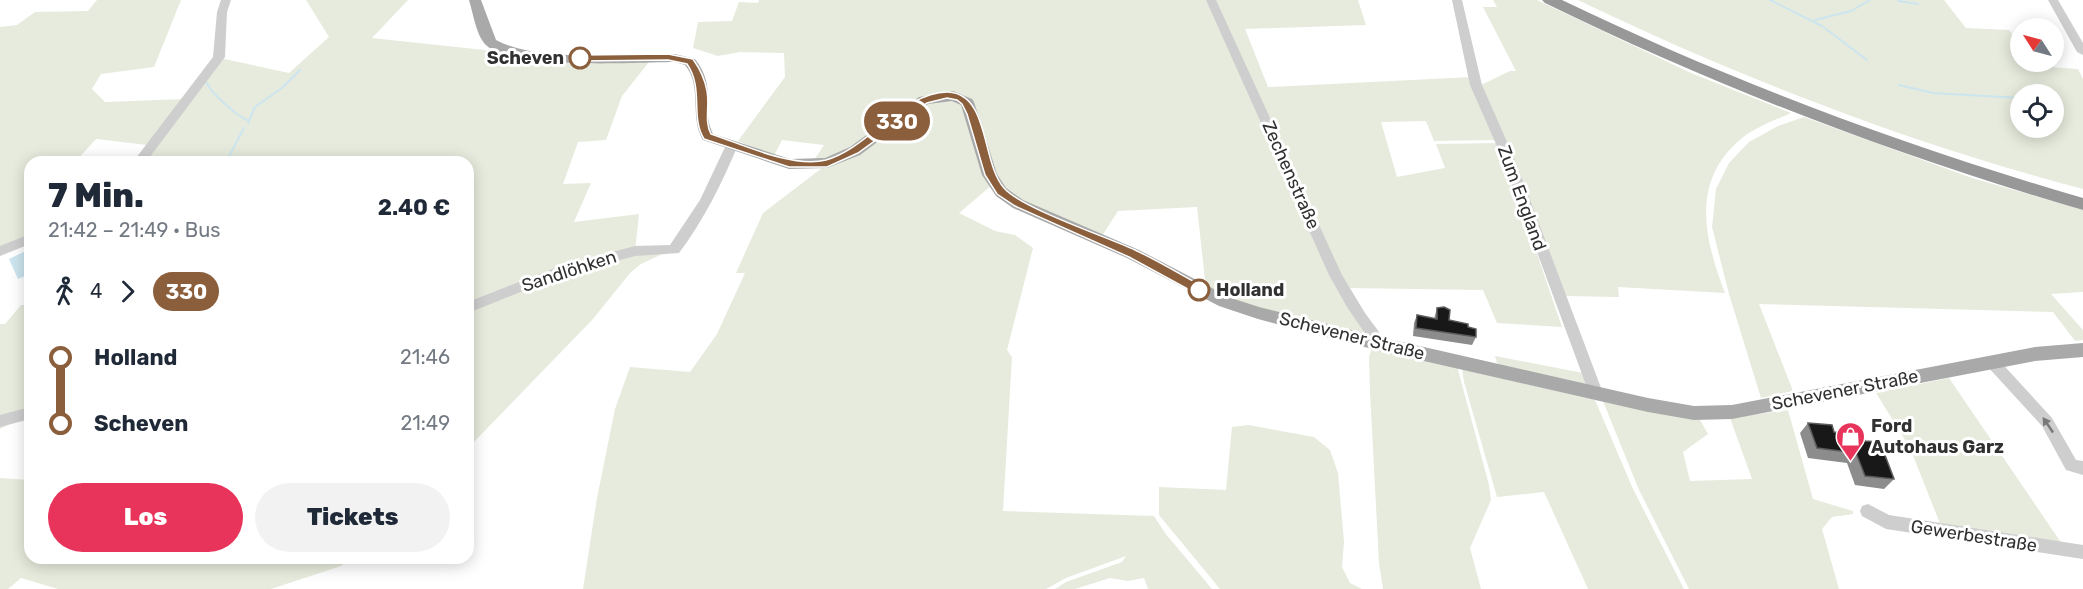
<!DOCTYPE html>
<html lang="de">
<meta charset="utf-8">
<style>
body{margin:0;font-family:Rubik,sans-serif;background:#f2f2f3;color:#1f2937;height:100vh;display:flex;flex-direction:column;font-size:22px;white-space:nowrap}
*{box-sizing:border-box;margin:0}
p{font-size:20px;color:#747a83}
.icon{flex:none;width:33px;height:33px;fill:none;stroke:currentColor;stroke-width:2;stroke-linecap:round;stroke-linejoin:round}
.map{position:relative;flex:1;overflow:hidden}
.panel{position:absolute;left:24px;top:156px;width:450px;height:408px;display:flex;flex-direction:column;background:#fff;border-radius:18px;box-shadow:0 3px 15px #0003}
.panel>*{flex:none}
.badge{padding:0 12px;border-radius:20px;font-size:21px;line-height:39px}
.needle{width:39px;rotate:306deg}
.buttons{position:absolute;left:2010px;top:18px;display:grid;gap:12px}
.buttons a{display:grid;place-items:center;width:54px;height:54px;border-radius:50%;background:#fff;box-shadow:0 3px 15px #0003;font-size:30px}
.map>.badge{position:absolute;translate:-50% -50%;box-shadow:0 0 0 3px #fff}
.legs{display:flex;align-items:center;gap:9px;height:66px;padding:0 24px;font-size:20px}
.legs p{margin-inline-start:auto}
.headline{display:flex;align-items:center;justify-content:space-between;height:102px;padding:0 24px}
h1{font-size:33px;font-weight:800;line-height:45px}
.action{display:flex;gap:12px;margin-top:auto;padding:12px 24px}
.action a{flex:1;height:69px;border-radius:36px;background:#e8345a;color:#fff;font-size:24px;font-weight:800;line-height:69px;text-align:center}
.action a+a{background:#f2f2f3;color:#1f2937}
ul{padding:0 24px;list-style:none}
li{display:flex;align-items:center;gap:21px;height:66px;font-size:22px}
li i{display:grid;place-items:center;width:9px;height:100%;margin:0 8px;background:currentColor}
li i::after{content:'';width:15px;height:15px;margin:-8px;border:4px solid;border-radius:50%;background:#fff}
li p{margin-inline-start:auto}
li:first-child i{background:linear-gradient(#0000 50%,currentColor 0)}
li:last-child i{background:linear-gradient(currentColor 50%,#0000 0)}
.map>svg:first-child{display:block}
.green{fill:#e6ebdd;fill-rule:evenodd}
.water{fill:#cce5ee}
.lines{fill:none;stroke-linecap:round;stroke-linejoin:round}
.stream{stroke:#cce5ee;stroke-width:2}
.minor{fill:#cecece;fill-rule:evenodd}
.major{fill:#a9a9a9;fill-rule:evenodd}
.highway{fill:#989898;fill-rule:evenodd}
.wall{fill:#8c8c8c}
.building{fill:#181818;stroke:#5d5d5d;stroke-width:1.5}
.oneway{fill:#787878}
.line-1{fill:#8b5e3c;stroke:#fff;stroke-width:1.5}
.stop-1-dot{fill:#fff;stroke:#8b5e3c;stroke-width:3}
.labels{text-anchor:middle;stroke-width:6;stroke-linejoin:round;paint-order:stroke}
.stop-label{font-size:18px;font-weight:bold;fill:#313131;stroke:#fff;text-anchor:end}
.street-label{font-size:18px;fill:#313131;stroke:#fff}
.poi-label{font-size:18px;font-weight:bold;fill:#313131;stroke:#fff;text-anchor:start}
</style>
<div class="map">
<svg width="2083" height="589" viewBox="0 0 2083 589">
<rect width="100%" height="100%" fill="#fff"/>
<g class="green">
<polygon points="97,0 181,0 154,67 101,74 92,89 105,102 185,99 147,145 96,139 75,162 30,162 30,236 0,248 0,27 17,25 35,12 88,11"/>
<polygon points="306,0 408,0 372,38 606,63 649,62 622,96 606,140 578,142 563,184 591,183 574,222 639,214 635,252 669,251 641,264 630,273 593,319 468,448 468,162 141,162 220,58 289,73 329,37"/>
<polygon points="759,0 1358,0 1366,25 1245,29 1268,87 1472,77 1499,140 1434,141 1426,121 1381,122 1397,177 1445,168 1436,144 1499,143 1562,327 1497,323 1483,290 1348,288 1370,337 1270,313 1206,289 1197,207 1118,211 1102,236 1047,214 1003,190 969,102 937,95 853,149 812,163 824,145 782,140 774,156 738,141 785,77 784,53 740,52 718,56 693,48 698,22 732,21 739,2 758,3"/>
<path d="M1493,0H1537L1691,73L1791,113C1776,120 1756,127 1742,138C1690,181 1704,238 1725,293L1618,287L1619,297L1564,296L1479,86L1510,71H1516L1483,7H1497Z"/>
<path d="M1578,0H1944L1966,28L2009,30L2020,45V62H2033L2037,66L2078,69L2083,79V189C1911,144 1738,77 1578,0ZM2020,94H2054V128H2020Z"/>
<polygon points="959,99 992,185 959,213 995,231 1015,235 1033,248 1007,350 1012,357 1003,511 1154,516 1165,533 1212,589 1148,589 1144,578 1128,581 1110,578 1075,589 1055,589 1066,582 1122,562 1126,556 1066,578 1046,589 583,589 597,498 615,409 630,367 690,372 717,334 745,273 736,273 763,213 826,165 925,101"/>
<polygon points="1804,117 1972,178 2083,210 2083,292 2051,294 2083,330 2083,340 2075,341 2053,312 1759,304 1793,391 1761,398 1729,294 1712,227 1716,189 1729,163 1749,142 1778,126"/>
<polygon points="21,305 30,305 30,414 0,429 0,324 5,324"/>
<polygon points="1373,345 1457,366 1489,485 1491,500 1470,548 1481,589 1383,589 1379,563 1370,392 1369,357"/>
<polygon points="1495,356 1588,374 1587,385 1508,368 1497,363"/>
<polygon points="1462,369 1595,400 1633,489 1684,589 1588,589 1544,492 1497,497 1464,382"/>
<polygon points="1949,378 2062,544 1941,526 1910,448 1876,393"/>
<polygon points="1603,401 1700,420 1708,434 1683,452 1690,481 1752,479 1730,418 1788,410 1813,499 1853,511 1853,514 1832,517 1822,529 1839,589 1689,589 1639,490"/>
<polygon points="1248,425 1314,437 1330,450 1338,473 1344,542 1342,567 1350,583 1362,589 1220,589 1159,515 1159,487 1226,490 1232,427"/>
<polygon points="0,478 30,480 30,558 350,558 341,566 271,589 58,589 21,578 8,589 0,589"/>
</g>
<polygon class="water" points="30,249 30,274 18,279 9,259"/>
<g class="lines">
<g class="stream">
<polyline points="1770,0 1822,26 1867,60"/>
<polyline points="1898,1 1918,4"/>
<polyline points="1815,20 1851,11 1870,0"/>
<path d="M207,83C210,92 237,116 247,120"/>
<polyline points="1899,85 1933,93 2020,98"/>
<polyline points="248,123 255,107 282,88 300,70"/>
<polyline points="226,162 244,128"/>
</g>
<g class="minor">
<polygon points="221,0 231,0 227,12 225,57 146,162 133,162 213,57 217,12"/>
<polygon points="1206,0 1216,0 1342,275 1365,313 1385,340 1387,344 1385,348 1375,348 1347,307 1329,275"/>
<polygon points="1452,0 1462,0 1482,85 1515,160 1603,393 1601,397 1596,399 1591,397 1589,393 1503,160 1470,85"/>
<polygon points="2048,0 2058,0 2083,43 2083,55 2077,52"/>
<path d="M732,141L738,145C722,183 704,220 679,253L635,256L563,275L468,313V302L560,266L635,246L670,245L700,200L726,145Z"/>
<polygon points="30,234 30,244 0,256 0,246"/>
<polygon points="1992,356 1997,358 2052,418 2076,460 2083,461 2083,475 2066,470 2042,426 1987,366 1985,362 1987,358"/>
<polygon points="30,407 30,419 0,427 0,415"/>
<polygon points="1868,504 1889,515 2083,545 2083,559 1886,529 1862,516 1860,511 1862,506"/>
</g>
<path class="major" d="M469,0H481L496,40C540,64 624,53 675,54L695,59C718,88 700,108 713,134L790,159L825,158L850,147L919,97L953,91L972,99L974,102L997,174L1006,188L1023,200L1139,250L1231,298L1259,307L1380,337L1648,398L1694,406L1732,405L2035,347L2083,343V357L2035,361L1732,419L1694,420L1648,412L1380,351L1258,319L1219,306L1127,258L1013,208L996,196L982,175L961,105L952,101L928,104L860,155L827,168L789,169L703,140C689,117 703,87 685,65L675,62C639,62 506,71 484,43C476,33 473,13 469,0Z"/>
<path class="highway" d="M1542,0H1562C1730,81 1904,146 2083,198V210C1897,156 1719,88 1545,3Z"/>
</g>
<g class="wall">
<polygon points="1437,308 1449,320 1468,327 1476,337 1472,345 1413,336 1414,323 1417,315 1434,319"/>
<polygon points="1808,423 1834,432 1865,441 1894,479 1884,489 1855,485 1847,463 1808,458 1800,433"/>
</g>
<g class="building">
<polygon points="1444,307 1450,310 1449,320 1468,324 1468,327 1476,329 1476,337 1416,328 1417,315 1437,319 1437,308"/>
<polygon points="1808,423 1832,425 1834,432 1863,436 1865,441 1880,442 1894,479 1865,476 1856,453 1817,448"/>
</g>
<defs><path id="oneway-solid" d="M-6-.8H1V-3.2L6.5 0L1 3.2V.8H-6Z" transform="scale(1.5)"/></defs>
<use class="oneway" href="#oneway-solid" transform="translate(2048 425) rotate(-124)"/>
<path class="line-1" d="M668,54L693,59C700,69 705,79 707,91C710,105 704,121 711,134C744,145 792,168 826,160C868,149 904,91 948,92C990,94 981,162 1004,188C1021,208 1107,237 1135,250C1159,261 1181,275 1204,287L1205,290L1199,294L1195,293L1129,257L1015,206L997,194L985,175L967,114L962,104L957,100L947,98L927,103L858,153L827,167H789L704,139C690,116 704,89 687,64L668,60L580,61L576,58L580,55Z"/>
<defs>
<symbol id="shop-pin" viewBox="-11 -11 22 30"><path d="M0 17L-7.5 6A9.5 9.5 0 1 1 7.5 6Z" fill="#e8345a" stroke="#fff"/><path d="M-5-2.5h2.3a2.7 3.5 0 0 1 5.4 0H5L5.5 6h-11ZM-1.5-2.5h3a1.5 2.3 0 0 0-3 0Z" fill="#fff"/></symbol>
</defs>
<g fill-rule="evenodd">
<use href="#shop-pin" x="1834" y="420" width="33" height="45"/>
</g>
<g class="stop-1-dot">
<circle cx="580" cy="58" r="10"/>
<circle cx="1199" cy="290" r="10"/>
</g>
<g class="labels">
<g class="stop-label">
<text x="564" y="64">Scheven</text>
<text x="1216" y="296" text-anchor="start">Holland</text>
</g>
<g class="street-label">
<text transform="translate(1291 175) rotate(66)" y="6">Zechenstraße</text>
<text transform="translate(1522 198) rotate(70)" y="6">Zum England</text>
<text transform="translate(569 271) rotate(-18)" y="6">Sandlöhken</text>
<text transform="translate(1352 336) rotate(14)" y="6">Schevener Straße</text>
<text transform="translate(1845 390) rotate(-11)" y="6">Schevener Straße</text>
<text transform="translate(1974 536) rotate(9)" y="6">Gewerbestraße</text>
</g>
<g class="poi-label">
<text x="1871" y="432">Ford<tspan x="1871" dy="21">Autohaus Garz</tspan></text>
</g>
</g>
</svg>
<div class="buttons">
<a><svg class="needle" viewBox="-14 -14 28 28"><path d="M0-13l5 13h-10z" fill="#e53935"/><path d="M0 13l5-13h-10z" fill="#747a83"/></svg></a>
<a><svg class="icon" aria-label="locate" viewBox="0 0 24 24"><circle cx="12" cy="12" r="6"/><path d="M12 2v4M12 18v4M2 12h4M18 12h4"/></svg></a>
</div>
<b class="badge" style="left:897px;top:121px;background:#8b5e3c;color:#fff">330</b>
<section class="panel">
<div class="headline"><div><h1>7 Min.</h1><p>21:42 – 21:49 · Bus</p></div><b>2.40 €</b></div>
<div class="legs"><svg class="icon" aria-label="walk" viewBox="0 0 24 24"><circle cx="13" cy="4" r="2"/><path d="M13 8l-2 6 4 7M11 14l-3 7M7 12l3-4h3l4 4"/></svg>4<svg class="icon" aria-label="forward" viewBox="0 0 24 24"><path d="M9 5l7 7-7 7"/></svg><b class="badge" style="background:#8b5e3c;color:#fff">330</b></div>
<ul>
<li><i style="color:#8b5e3c"></i><b>Holland</b><p>21:46</p></li>
<li><i style="color:#8b5e3c"></i><b>Scheven</b><p>21:49</p></li>
</ul>
<div class="action"><a>Los</a><a>Tickets</a></div>
</section>
</div>
